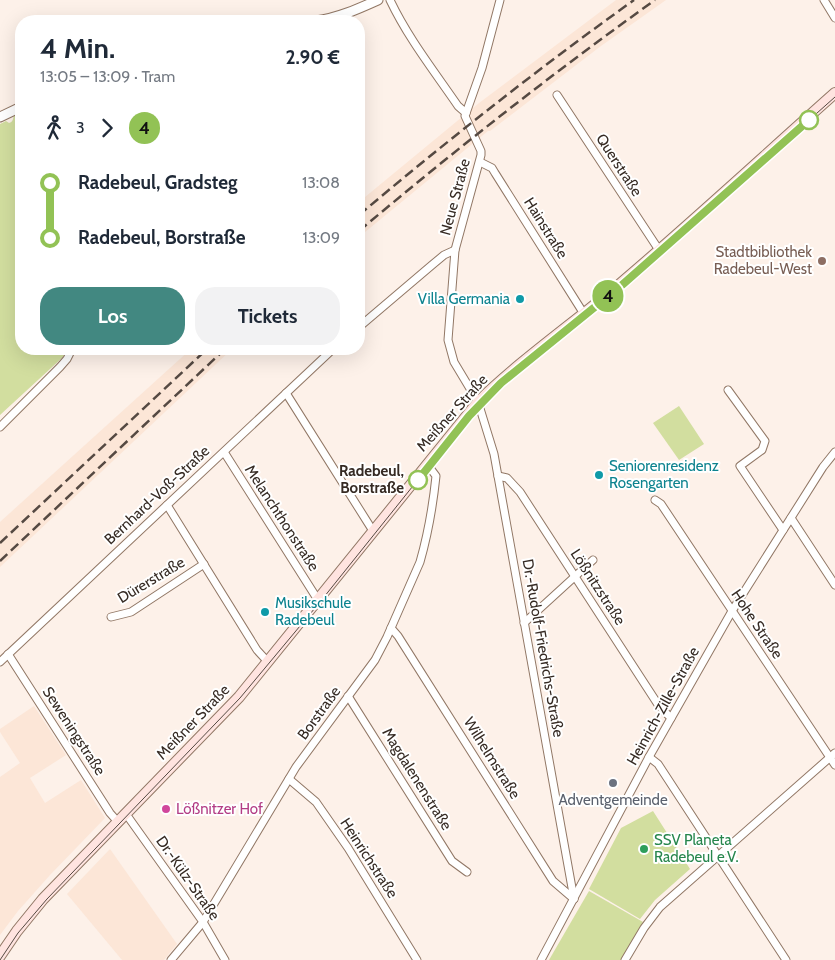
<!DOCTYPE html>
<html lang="de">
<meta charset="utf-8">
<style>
body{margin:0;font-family:Cabin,sans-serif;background:#f2f2f3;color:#1f2937;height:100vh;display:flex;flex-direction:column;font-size:19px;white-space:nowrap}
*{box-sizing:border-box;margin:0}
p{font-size:16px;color:#747a83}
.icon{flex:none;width:28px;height:28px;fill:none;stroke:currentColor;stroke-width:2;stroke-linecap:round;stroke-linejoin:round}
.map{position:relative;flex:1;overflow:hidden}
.sheet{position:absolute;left:15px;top:15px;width:350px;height:340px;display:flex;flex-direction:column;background:#fff;border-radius:20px;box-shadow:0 5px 20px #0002}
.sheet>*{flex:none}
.badge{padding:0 10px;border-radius:16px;font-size:18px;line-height:32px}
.map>.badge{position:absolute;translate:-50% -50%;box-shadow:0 0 0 2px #fff}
.legs{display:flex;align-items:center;gap:8px;height:55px;padding:0 25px;font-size:16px}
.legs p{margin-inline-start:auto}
.overview{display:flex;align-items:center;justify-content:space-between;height:85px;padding:0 25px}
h1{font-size:28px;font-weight:800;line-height:38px}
.primary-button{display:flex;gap:10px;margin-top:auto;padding:10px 25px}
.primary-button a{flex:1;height:58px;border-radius:20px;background:#428881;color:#fff;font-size:20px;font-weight:800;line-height:58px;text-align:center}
.primary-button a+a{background:#f2f2f3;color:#1f2937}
ul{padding:0 25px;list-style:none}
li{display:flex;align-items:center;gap:18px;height:55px;font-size:19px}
li i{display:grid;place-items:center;width:8px;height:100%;margin:0 6px;background:currentColor}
li i::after{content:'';width:12px;height:12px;margin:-6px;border:4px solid;border-radius:50%;background:#fff}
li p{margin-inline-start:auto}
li:first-child i{background:linear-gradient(#0000 50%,currentColor 0)}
li:last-child i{background:linear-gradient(currentColor 50%,#0000 0)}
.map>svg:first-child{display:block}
.built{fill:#fce6d7}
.green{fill:#d2de9f}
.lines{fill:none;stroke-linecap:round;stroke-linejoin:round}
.minor-casing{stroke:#917765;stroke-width:9}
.tertiary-casing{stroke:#917765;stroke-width:11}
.secondary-casing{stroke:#917765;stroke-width:12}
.minor{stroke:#fff;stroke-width:7}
.tertiary{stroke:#fff;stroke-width:9}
.secondary{stroke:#ffe4e0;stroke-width:10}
.tram{stroke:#554942;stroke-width:1}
.rail{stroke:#554942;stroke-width:2.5;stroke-dasharray:10 5;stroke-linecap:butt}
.line-1-casing{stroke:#fff;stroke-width:11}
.line-1{stroke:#92c255;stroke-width:8}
.stop-1-dot{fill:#fff;stroke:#92c255;stroke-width:2.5}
.education-dot{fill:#8d6e63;stroke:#fff;stroke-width:2}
.culture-dot{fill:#0f9aa8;stroke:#fff;stroke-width:2}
.worship-dot{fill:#6b7280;stroke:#fff;stroke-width:2}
.hotel-dot{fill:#d1479c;stroke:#fff;stroke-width:2}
.leisure-dot{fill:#2e9e5b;stroke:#fff;stroke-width:2}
.labels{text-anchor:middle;stroke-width:4;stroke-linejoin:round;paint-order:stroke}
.street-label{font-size:15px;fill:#362b24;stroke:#fff}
.education-label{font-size:15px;fill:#785e54;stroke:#fff;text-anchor:end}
.culture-label{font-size:15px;fill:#0d838f;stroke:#fff;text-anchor:start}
.stop-label{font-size:15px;font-weight:bold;fill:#362b24;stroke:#fff;text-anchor:end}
.worship-label{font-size:15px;fill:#5b616d;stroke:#fff}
.hotel-label{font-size:15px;fill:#b23c85;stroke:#fff;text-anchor:start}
.leisure-label{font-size:15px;fill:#27864d;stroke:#fff;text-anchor:start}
</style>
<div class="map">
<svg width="835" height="960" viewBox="0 0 835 960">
<rect width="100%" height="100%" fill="#fdf1e9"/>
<g class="built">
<polygon points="616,0 666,0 601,46 490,131 488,131 359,237 359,202 479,103"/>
<polygon points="191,349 232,349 0,567 0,522"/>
<polygon points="34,706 66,755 30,778 45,803 81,780 105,818 50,875 18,911 0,935 0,777 20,763 0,732 0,729"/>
<polygon points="110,849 177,944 164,960 122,960 67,894"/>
</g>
<g class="green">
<path d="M21,112V349H67L63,357L0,415V124L6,121L9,123C13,122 13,119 14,115Z"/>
<polygon points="679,406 704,444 679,460 653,423"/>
<polygon points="653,811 690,869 655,900 640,919 589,889 621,828"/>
<polygon points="589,891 643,922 621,960 549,960"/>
</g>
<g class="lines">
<defs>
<g id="minor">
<path d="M390,0C408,38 434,71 458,106L466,113"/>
<polyline points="500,0 482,68 465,116 481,151 481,155 455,250 448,340 454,362 478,402 494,454 574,899"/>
<polyline points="824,0 835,18"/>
<polyline points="557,95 659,250"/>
<polyline points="480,162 492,168 495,173 584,314"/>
<polyline points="359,327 432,265 444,255 455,250"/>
<polyline points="728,390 765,441 762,450 740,466 783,530"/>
<polyline points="286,393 373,531"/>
<polyline points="0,427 60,367 67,359 72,349"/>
<polyline points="224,452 318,600"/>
<polyline points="498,476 507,478 520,492 659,706 671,718"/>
<polyline points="655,500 661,504 835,765"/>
<polyline points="167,505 257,650 268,662"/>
<polyline points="791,518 835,585"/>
<polyline points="111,617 131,612 204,564"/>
<polyline points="524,623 593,560"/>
<polyline points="391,628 398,636 553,881 574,899"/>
<polyline points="8,654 110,813 118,822"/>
<polyline points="0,662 333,349"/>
<polyline points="348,696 452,861 467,872"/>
<polyline points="649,757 658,764 786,960"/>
<polyline points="289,779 316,802 348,848 417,960"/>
<polyline points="126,814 203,922 225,960"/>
<path d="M171,960L203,922L296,767L375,660L387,637L420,562C428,534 433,505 436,476L427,464"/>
<polyline points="541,960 649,757 732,611 823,467 835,452"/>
<polyline points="625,960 644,928 660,907 835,753"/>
</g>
<g id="tertiary">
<path d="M316,21C338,18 358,9 378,0"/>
<polyline points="0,117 21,107"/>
</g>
<path id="secondary" d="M0,956L17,931L43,899L239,697L478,402C522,359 573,324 620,284C693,222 763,157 835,93"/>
</defs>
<use href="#minor" class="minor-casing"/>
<use href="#tertiary" class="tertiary-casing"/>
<use href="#secondary" class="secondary-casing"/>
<use href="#minor" class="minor"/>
<use href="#tertiary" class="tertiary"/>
<use href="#secondary" class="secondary"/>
<path class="tram" d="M0,960L18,933L47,899L240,698L320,602L469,416C515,366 571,328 622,285C694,224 764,160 835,97"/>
<g class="rail">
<path d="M359,215C448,140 539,68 634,0"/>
<path d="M359,231C455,150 553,73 655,0"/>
<polyline points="0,543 207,349"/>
<polyline points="0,561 225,349"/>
</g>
</g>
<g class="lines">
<defs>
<polyline id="line-1" points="418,480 469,416 501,383 622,285 809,120"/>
</defs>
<use href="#line-1" class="line-1-casing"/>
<use href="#line-1" class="line-1"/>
</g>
<g class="stop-1-dot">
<circle cx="809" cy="120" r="9"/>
<circle cx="418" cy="480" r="9"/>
</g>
<circle class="education-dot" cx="822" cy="261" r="5"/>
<g class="culture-dot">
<circle cx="520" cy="299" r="5"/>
<circle cx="599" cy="475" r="5"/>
<circle cx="265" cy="612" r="5"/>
</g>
<circle class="worship-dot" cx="613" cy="783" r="5"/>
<circle class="hotel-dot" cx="166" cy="809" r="5"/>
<circle class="leisure-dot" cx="644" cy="849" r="5"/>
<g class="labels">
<g class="street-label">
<text transform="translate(619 165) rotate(57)" y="5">Querstraße</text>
<text transform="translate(455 197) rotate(-75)" y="5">Neue Straße</text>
<text transform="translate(546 228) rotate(58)" y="5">Hainstraße</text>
<text transform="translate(452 413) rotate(-48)" y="5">Meißner Straße</text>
<text transform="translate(157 495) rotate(-43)" y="5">Bernhard-Voß-Straße</text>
<text transform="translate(282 518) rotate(57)" y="5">Melanchthonstraße</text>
<text transform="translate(151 580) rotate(-31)" y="5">Dürerstraße</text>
<text transform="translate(598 587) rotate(57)" y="5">Lößnitzstraße</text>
<text transform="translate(757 624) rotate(56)" y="5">Hohe Straße</text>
<text transform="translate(543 648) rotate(80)" y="5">Dr.-Rudolf-Friedrichs-Straße</text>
<text transform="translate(663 706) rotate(-61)" y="5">Heinrich-Zille-Straße</text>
<text transform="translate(319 713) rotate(-54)" y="5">Borstraße</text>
<text transform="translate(193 722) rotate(-46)" y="5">Meißner Straße</text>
<text transform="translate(74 731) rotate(57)" y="5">Seweningstraße</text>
<text transform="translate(492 758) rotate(58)" y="5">Wilhelmstraße</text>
<text transform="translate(417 779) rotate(58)" y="5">Magdalenenstraße</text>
<text transform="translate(369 858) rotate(57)" y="5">Heinrichstraße</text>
<text transform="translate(188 878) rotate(55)" y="5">Dr.-Külz-Straße</text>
</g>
<g class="education-label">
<text x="812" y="257">Stadtbibliothek<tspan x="812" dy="17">Radebeul-West</tspan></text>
</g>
<g class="culture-label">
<text x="510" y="304" text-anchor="end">Villa Germania</text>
<text x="609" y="471">Seniorenresidenz<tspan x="609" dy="17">Rosengarten</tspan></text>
<text x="275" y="608">Musikschule<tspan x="275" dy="17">Radebeul</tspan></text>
</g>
<g class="stop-label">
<text x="404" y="476">Radebeul,<tspan x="404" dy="17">Borstraße</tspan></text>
</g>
<g class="worship-label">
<text x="613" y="805">Adventgemeinde</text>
</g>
<g class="hotel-label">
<text x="176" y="814">Lößnitzer Hof</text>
</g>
<g class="leisure-label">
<text x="654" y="845">SSV Planeta<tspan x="654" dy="17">Radebeul e.V.</tspan></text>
</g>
</g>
</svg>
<b class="badge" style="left:608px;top:296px;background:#92c255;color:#111">4</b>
<section class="sheet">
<div class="overview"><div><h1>4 Min.</h1><p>13:05 – 13:09 · Tram</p></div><b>2.90 €</b></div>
<div class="legs"><svg class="icon" aria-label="walk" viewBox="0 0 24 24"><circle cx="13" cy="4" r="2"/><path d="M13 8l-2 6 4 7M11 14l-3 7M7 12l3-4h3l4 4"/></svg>3<svg class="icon" aria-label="forward" viewBox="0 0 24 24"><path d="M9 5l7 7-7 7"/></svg><b class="badge" style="background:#92c255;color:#111">4</b></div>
<ul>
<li><i style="color:#92c255"></i><b>Radebeul, Gradsteg</b><p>13:08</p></li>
<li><i style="color:#92c255"></i><b>Radebeul, Borstraße</b><p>13:09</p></li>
</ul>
<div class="primary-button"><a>Los</a><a>Tickets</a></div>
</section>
</div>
